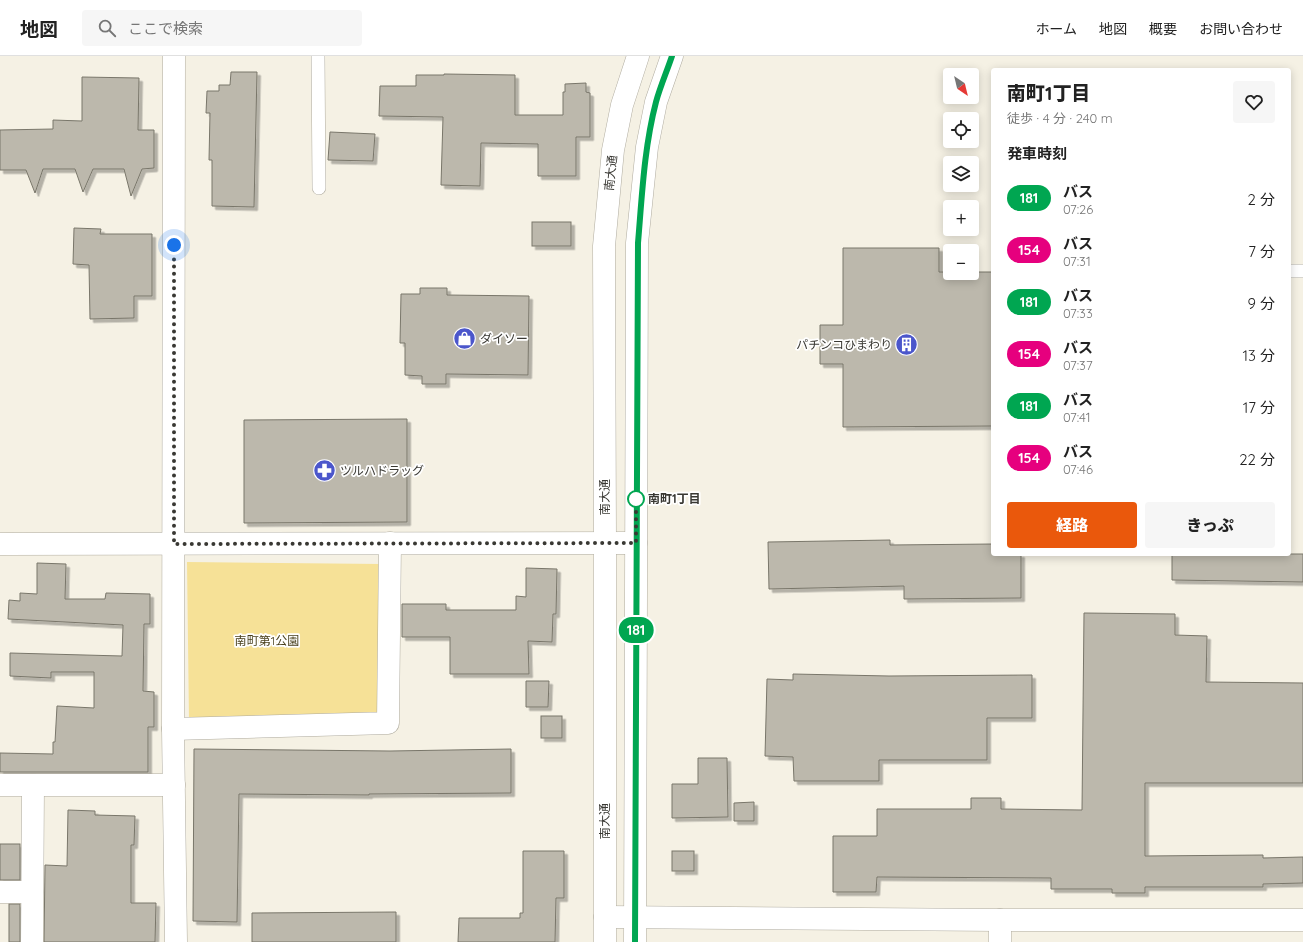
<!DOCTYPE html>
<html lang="ja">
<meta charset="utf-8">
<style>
body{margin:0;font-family:Quicksand,"Noto Sans JP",sans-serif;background:#f6f6f6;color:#222;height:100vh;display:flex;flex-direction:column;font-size:15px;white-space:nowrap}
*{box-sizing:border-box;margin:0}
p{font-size:13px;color:#767676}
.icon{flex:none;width:22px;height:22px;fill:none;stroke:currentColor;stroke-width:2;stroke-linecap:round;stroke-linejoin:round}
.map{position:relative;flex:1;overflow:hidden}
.details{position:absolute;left:991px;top:12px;width:300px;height:488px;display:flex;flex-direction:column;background:#fff;border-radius:4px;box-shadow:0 2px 10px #0003}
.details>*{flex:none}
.badge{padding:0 8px;border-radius:13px;font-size:14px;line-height:26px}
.needle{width:26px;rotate:145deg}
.tools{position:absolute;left:943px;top:12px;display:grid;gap:8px}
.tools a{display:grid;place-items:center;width:36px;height:36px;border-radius:4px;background:#fff;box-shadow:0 2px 10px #0003;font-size:20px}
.you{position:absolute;width:20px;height:20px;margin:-10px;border:3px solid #fff;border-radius:50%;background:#1a73e8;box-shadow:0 0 0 6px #1a73e833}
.map>.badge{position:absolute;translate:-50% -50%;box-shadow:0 0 0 2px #fff}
h2{padding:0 16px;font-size:15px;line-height:36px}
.round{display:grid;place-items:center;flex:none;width:42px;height:42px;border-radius:4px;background:#f6f6f6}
.headline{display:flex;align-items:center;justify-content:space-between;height:68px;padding:0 16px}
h1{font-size:19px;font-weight:800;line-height:30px}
.cta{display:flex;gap:8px;margin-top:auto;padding:8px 16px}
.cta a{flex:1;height:46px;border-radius:4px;background:#ea580c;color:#fff;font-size:16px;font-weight:800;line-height:46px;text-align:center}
.cta a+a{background:#f6f6f6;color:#222}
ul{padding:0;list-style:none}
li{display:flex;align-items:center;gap:12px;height:52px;padding:0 16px}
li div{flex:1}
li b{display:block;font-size:15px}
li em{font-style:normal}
li .badge{min-width:44px;font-weight:700;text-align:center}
header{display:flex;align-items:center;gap:24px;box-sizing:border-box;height:56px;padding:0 20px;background:#fff;border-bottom:1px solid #e0e0e0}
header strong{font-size:19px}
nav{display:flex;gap:22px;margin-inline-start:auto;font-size:14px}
.search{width:280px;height:36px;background:#f6f6f6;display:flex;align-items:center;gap:10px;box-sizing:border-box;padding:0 14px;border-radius:4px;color:#767676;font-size:15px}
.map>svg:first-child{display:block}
.green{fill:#f6e197}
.building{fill:#bcb8ac;stroke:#79766a;filter:url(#shadow)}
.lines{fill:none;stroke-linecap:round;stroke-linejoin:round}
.service-casing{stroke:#afab9f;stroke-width:14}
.minor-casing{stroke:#afab9f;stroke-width:23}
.tertiary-casing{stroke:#afab9f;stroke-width:23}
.service{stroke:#fff;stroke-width:13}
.minor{stroke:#fff;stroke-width:22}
.tertiary{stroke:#fff;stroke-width:22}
.line-casing{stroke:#fff;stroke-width:9}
.line{stroke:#00a651;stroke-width:6}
.walk{stroke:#393833;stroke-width:4;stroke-dasharray:0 7.2}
.stop-dot{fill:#fff;stroke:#00a651;stroke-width:2}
.labels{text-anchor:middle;stroke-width:3.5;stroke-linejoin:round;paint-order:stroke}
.street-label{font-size:12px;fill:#393833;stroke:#fff}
.poi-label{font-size:12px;fill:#393833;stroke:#fff;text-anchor:start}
.stop-label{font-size:12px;font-weight:bold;fill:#393833;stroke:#fff;text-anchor:start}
.park-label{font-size:12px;fill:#49401d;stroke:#fff}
</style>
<header>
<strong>地図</strong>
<div class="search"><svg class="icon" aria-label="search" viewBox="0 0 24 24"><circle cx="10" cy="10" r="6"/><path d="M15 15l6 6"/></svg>ここで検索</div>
<nav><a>ホーム</a><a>地図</a><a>概要</a><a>お問い合わせ</a></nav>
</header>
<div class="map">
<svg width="1303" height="886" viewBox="0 0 1303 886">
<defs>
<filter id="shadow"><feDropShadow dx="3.5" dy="3.5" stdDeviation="0" flood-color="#0004"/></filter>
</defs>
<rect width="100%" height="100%" fill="#f5f1e4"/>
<polygon class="green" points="187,506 382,508 380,661 189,665"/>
<g class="building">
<polygon points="231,16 257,16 254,151 212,150 212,104 209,104 210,57 206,57 207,35 219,35 219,29 230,29"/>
<polygon points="444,18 515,19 515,59 563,59 563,36 565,36 565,28 586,27 586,36 590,37 590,81 576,81 576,120 538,120 538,88 481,87 480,130 441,129 443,61 379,60 380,30 416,30 416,19 444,19"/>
<polygon points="82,21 139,22 138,74 154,74 154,112 142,113 131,140 124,113 93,113 83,136 75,113 43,113 35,137 26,114 0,114 0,74 53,73 53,64 82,65"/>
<polygon points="330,76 375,78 373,105 328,104"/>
<rect x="532" y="166" width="39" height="24"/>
<polygon points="74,172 101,173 100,178 152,178 152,240 134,240 134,262 90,263 89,209 73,208"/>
<polygon points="843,192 939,192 939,216 993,216 993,370 843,371 843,308 820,308 820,269 843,269"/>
<polygon points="420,232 447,232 447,239 529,240 528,319 446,318 446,328 422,328 422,320 405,319 405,287 400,287 401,238 420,238"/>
<polygon points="407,363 407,466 244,467 244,364"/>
<polygon points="890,484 890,489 993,488 993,498 1021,498 1021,542 904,543 904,530 769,533 768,486"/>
<polygon points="1172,498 1303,498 1303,526 1172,524"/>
<polygon points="37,507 66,508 65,543 105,543 106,537 150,538 150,568 144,568 143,635 154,636 154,671 148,671 148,716 0,716 0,697 53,698 53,686 55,686 57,650 94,652 94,616 51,616 51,622 10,620 10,597 122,600 123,569 8,563 9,544 20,545 20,537 37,538"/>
<polygon points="526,512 557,513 556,558 553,558 552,586 528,585 529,618 450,618 450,581 402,581 402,548 446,548 446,554 516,554 516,540 526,541"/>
<polygon points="1084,557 1175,558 1175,579 1207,580 1206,626 1303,627 1303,727 1145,727 1145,800 1263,799 1263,802 1303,801 1303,827 1263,828 1263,831 1145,831 1145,837 1112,837 1112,833 1051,833 1051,822 877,821 876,836 833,836 833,780 877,780 877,753 971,753 971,742 1001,742 1001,753 1082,754"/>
<polygon points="793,618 889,620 1032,619 1032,662 987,662 987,704 879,704 879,725 794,725 793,701 765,700 767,623 793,624"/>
<polygon points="526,625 549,625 548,651 526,651"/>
<rect x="541" y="660" width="21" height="22"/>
<polygon points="194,693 390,695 511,693 511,737 369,738 369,739 239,738 237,866 193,865"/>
<polygon points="698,702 727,702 728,761 672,762 672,728 698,728"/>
<polygon points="754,746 754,765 734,765 734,747"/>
<polygon points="68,754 95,755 95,759 135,760 134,789 131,789 131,847 156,847 155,886 44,886 45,809 67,810"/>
<rect x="0" y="788" width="20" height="36"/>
<polygon points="523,795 564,795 564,842 556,842 555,886 458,886 459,862 520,862 520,857 523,857"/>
<rect x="672" y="795" width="22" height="20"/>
<rect x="9" y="848" width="11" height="38"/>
<polygon points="396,856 396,886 252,886 252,857"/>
</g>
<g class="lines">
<defs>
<g id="service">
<polyline points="318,0 319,132"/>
<polyline points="1289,215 1303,215"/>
</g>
<g id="minor">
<polyline points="174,0 173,673 176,886"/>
<polyline points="0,488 636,487"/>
<polyline points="173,673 388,667 390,487"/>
<polyline points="0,729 174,729"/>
<polyline points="0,836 32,836"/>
<polyline points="605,861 1000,864 1303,864"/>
<polyline points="1000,864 1000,886"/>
<polyline points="32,886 33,729"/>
</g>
<g id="tertiary">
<polyline points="605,886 605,487 604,190 613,94 622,49 638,0"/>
<polyline points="635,886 637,187 647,91 656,46 672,0"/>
</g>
</defs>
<use href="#service" class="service-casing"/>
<use href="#minor" class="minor-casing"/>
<use href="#tertiary" class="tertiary-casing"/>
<use href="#service" class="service"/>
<use href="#minor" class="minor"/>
<use href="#tertiary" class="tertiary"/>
</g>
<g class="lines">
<defs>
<path id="line" d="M635,886L638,187C642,140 644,92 656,46C660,31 667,15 672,0"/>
</defs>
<use href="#line" class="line-casing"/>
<use href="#line" class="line"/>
<polyline class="walk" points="174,189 174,488 636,487 636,439 636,443"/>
</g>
<defs>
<symbol id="shop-disc" viewBox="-11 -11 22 22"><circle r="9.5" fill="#4b56cb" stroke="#fff"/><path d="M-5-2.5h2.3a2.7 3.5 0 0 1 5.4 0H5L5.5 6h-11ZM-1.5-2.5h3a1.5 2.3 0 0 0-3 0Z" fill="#fff"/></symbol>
<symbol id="building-disc" viewBox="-11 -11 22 22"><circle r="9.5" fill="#4b56cb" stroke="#fff"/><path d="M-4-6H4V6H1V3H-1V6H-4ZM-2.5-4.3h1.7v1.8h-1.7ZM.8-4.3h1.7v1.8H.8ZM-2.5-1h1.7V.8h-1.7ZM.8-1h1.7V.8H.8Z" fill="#fff"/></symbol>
<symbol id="pharmacy-disc" viewBox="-11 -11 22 22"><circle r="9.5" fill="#4b56cb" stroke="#fff"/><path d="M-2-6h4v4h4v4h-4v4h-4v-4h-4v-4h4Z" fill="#fff"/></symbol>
</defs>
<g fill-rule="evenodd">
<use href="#shop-disc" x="452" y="270" width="25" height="25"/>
<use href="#building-disc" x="894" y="276" width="25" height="25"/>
<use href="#pharmacy-disc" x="312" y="402" width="25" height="25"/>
</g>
<circle class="stop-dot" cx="636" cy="443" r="8"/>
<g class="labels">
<g class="street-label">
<text transform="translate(611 117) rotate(-84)" y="4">南大通</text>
<text transform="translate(605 441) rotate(-90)" y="4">南大通</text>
<text transform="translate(605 765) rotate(-90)" y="4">南大通</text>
</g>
<g class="poi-label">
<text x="480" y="287">ダイソー</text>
<text x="892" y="293" text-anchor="end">パチンコひまわり</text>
<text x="340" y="419">ツルハドラッグ</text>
</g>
<g class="stop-label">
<text x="648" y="447">南町1丁目</text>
</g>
<g class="park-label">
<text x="267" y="589">南町第1公園</text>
</g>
</g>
</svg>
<div class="tools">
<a><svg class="needle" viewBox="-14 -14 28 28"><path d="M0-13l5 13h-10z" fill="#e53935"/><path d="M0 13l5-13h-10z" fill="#767676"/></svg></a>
<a><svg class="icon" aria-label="locate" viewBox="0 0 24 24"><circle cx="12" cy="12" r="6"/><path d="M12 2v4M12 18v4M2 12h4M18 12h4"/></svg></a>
<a><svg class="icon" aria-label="layers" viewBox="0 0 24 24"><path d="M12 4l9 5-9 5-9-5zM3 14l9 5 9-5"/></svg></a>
<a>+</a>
<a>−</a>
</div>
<div class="you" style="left:174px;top:189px"></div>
<b class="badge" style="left:636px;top:574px;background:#00a651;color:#fff">181</b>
<section class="details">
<div class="headline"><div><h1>南町1丁目</h1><p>徒歩 · 4 分 · 240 m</p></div><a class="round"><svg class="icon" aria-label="heart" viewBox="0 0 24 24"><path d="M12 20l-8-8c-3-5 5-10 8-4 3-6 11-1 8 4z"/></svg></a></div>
<h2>発車時刻</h2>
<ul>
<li><span class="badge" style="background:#00a651;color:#fff">181</span><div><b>バス</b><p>07:26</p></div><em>2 分</em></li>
<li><span class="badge" style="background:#e6007e;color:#fff">154</span><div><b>バス</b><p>07:31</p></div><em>7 分</em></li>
<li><span class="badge" style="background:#00a651;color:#fff">181</span><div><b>バス</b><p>07:33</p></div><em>9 分</em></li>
<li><span class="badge" style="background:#e6007e;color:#fff">154</span><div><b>バス</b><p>07:37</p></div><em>13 分</em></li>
<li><span class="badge" style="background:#00a651;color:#fff">181</span><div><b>バス</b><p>07:41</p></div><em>17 分</em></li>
<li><span class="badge" style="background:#e6007e;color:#fff">154</span><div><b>バス</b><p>07:46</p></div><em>22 分</em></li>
</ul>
<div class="cta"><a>経路</a><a>きっぷ</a></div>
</section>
</div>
